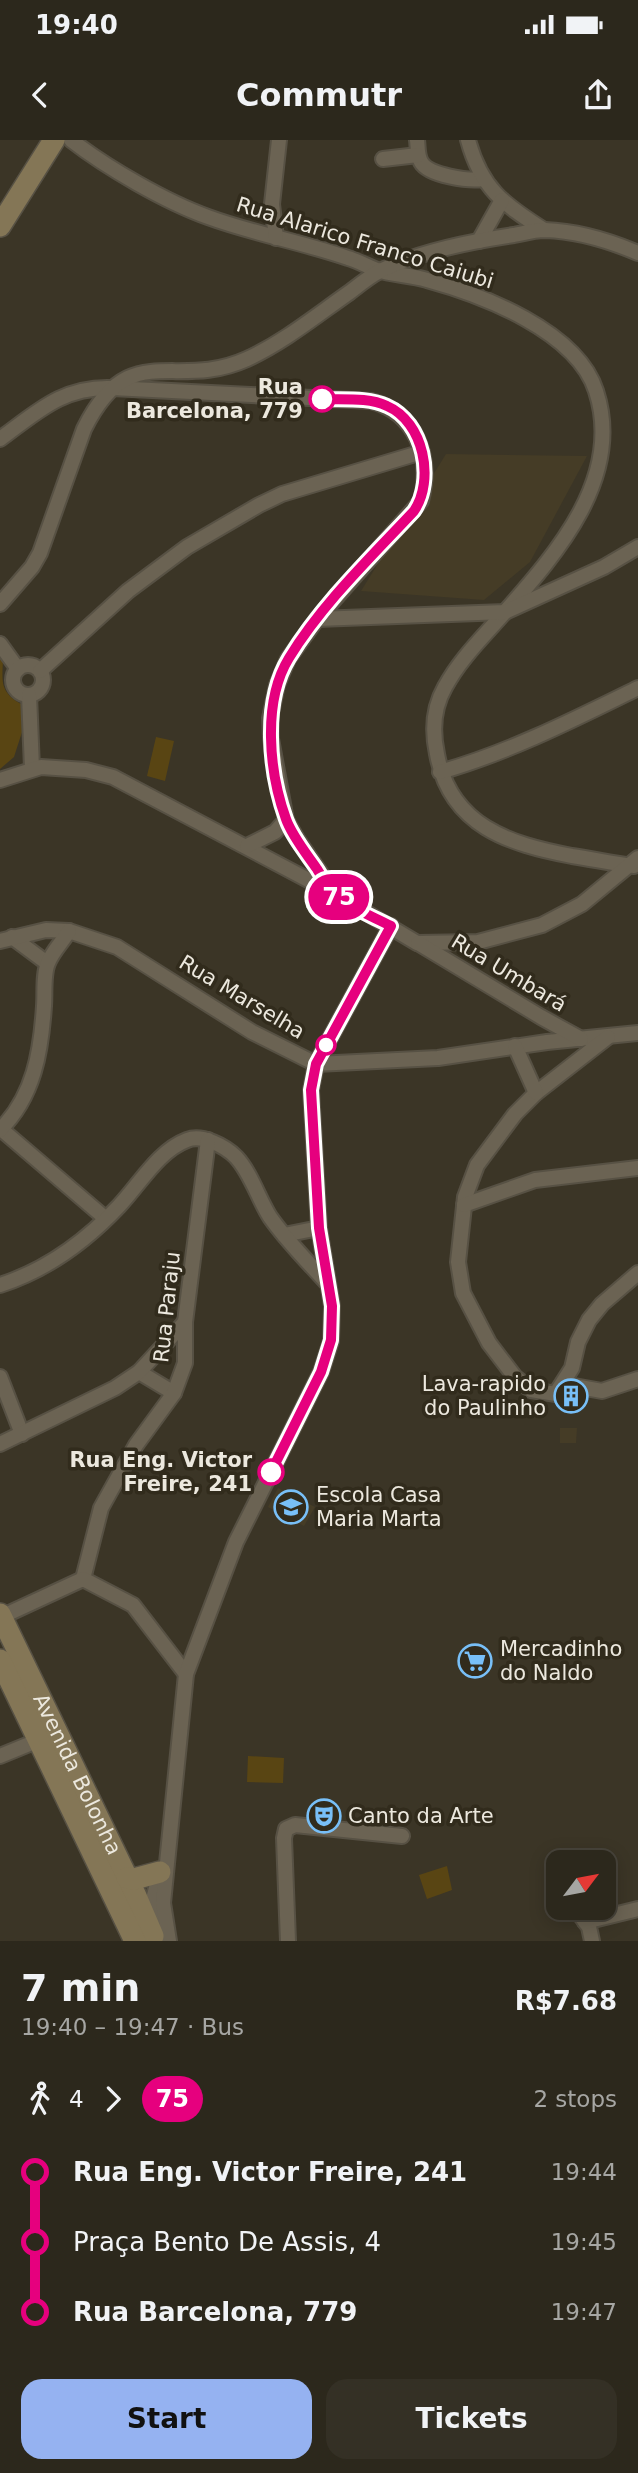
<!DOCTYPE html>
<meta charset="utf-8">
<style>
body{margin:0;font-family:"DejaVu Sans",sans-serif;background:#343025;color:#f1f3f6;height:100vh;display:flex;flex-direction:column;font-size:26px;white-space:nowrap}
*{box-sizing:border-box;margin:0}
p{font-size:23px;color:#a6a6a3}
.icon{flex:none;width:38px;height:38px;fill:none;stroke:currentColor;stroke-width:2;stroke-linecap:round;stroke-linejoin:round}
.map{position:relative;height:1801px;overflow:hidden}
.details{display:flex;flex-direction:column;background:#2c281c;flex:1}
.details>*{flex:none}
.badge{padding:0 14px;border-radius:23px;font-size:24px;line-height:46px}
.needle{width:46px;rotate:58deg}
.tools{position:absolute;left:546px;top:1710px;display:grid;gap:14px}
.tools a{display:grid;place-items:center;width:70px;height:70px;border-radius:14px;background:#2c281c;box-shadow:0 4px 18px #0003,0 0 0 2px #48443b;font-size:35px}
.map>.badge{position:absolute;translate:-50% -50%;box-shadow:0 0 0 4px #fff}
.legs{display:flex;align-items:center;gap:10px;height:77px;padding:0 21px;font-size:23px}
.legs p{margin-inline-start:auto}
.overview{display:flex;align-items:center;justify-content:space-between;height:119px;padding:0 21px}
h1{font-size:38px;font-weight:600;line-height:52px}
.button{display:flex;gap:14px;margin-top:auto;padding:14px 21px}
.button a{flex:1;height:80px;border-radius:21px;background:#95b2f1;color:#111;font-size:28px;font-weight:600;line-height:80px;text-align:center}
.button a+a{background:#343025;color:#f1f3f6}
ul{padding:0 21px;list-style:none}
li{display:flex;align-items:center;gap:24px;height:70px;font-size:26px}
li i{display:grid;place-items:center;width:10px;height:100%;margin:0 9px;background:currentColor}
li i::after{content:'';width:18px;height:18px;margin:-9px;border:5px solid;border-radius:50%;background:#2c281c}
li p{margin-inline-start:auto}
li:first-child i{background:linear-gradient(#0000 50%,currentColor 0)}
li:last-child i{background:linear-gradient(currentColor 50%,#0000 0)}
.status{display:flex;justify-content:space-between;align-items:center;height:49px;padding:0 35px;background:#2c281c;direction:ltr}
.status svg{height:19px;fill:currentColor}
header{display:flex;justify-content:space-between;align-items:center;height:91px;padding:0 21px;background:#2c281c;font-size:32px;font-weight:600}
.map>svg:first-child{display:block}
.built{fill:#453c26}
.park{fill:#594513}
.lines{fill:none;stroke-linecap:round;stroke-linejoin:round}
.street-casing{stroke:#575144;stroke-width:18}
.secondary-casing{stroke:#575144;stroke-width:24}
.street{stroke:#6b6353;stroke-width:14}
.secondary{stroke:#847656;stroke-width:21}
.line-1-casing{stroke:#fff;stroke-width:16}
.line-1{stroke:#e6007e;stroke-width:10}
.stop-1-dot{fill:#fff;stroke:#e6007e;stroke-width:3.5}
.labels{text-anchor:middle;stroke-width:7;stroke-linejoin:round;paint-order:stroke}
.street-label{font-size:21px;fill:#ece8de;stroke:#312b1c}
.stop-label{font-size:21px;font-weight:bold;fill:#ece8de;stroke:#312b1c;text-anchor:end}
.poi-label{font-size:21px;fill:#ece8de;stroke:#312b1c;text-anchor:start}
</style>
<div class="status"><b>19:40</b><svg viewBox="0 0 49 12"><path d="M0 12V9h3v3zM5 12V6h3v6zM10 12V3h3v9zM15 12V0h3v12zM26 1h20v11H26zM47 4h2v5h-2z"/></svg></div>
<header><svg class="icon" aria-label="back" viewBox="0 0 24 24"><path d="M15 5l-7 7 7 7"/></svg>Commutr<svg class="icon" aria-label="share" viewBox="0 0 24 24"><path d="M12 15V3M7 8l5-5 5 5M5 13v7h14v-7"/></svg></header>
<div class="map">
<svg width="638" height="1801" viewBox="0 0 638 1801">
<rect width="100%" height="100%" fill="#3b3526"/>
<g class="built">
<polygon points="446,314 587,316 530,422 484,460 361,451"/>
<polygon points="560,1288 577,1288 576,1303 560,1303"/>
<polygon points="278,1348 315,1367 304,1386 268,1367"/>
</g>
<g class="park">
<path d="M0,517L3,520C2,542 0,552 21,564L22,592L14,617L0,629Z"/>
<polygon points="156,597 174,601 165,641 147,636"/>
<polygon points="248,1616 284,1618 283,1643 247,1642"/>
<polygon points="447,1726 452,1750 427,1759 419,1735"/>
</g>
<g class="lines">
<defs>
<g id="street">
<path d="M71,0C107,28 166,62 208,77C254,94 302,102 348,118C358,121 367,126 377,130C393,135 411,135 427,140C482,155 577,191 596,251C624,337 557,413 504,473C483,497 460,519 445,547C433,568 432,591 437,614C450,686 509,704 572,716C593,719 614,724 634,726"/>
<path d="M417,0C418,7 417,15 421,22C429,36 469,41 483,39"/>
<path d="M468,0C481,48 503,64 544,90"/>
<polyline points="383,19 418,15"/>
<polyline points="276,98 272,64 279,0"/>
<polyline points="479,101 502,60"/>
<path d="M0,299C37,272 63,246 112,248L371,261C417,273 432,318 421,361L317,479L288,519L277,545L270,578L271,599L286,680L297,699L335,754L417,803L478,802L542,785L582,764L638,718"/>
<path d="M0,464L32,427L40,413L84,289C130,196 174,252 247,219C284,202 317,175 350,152C359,145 370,136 380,131C418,112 473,101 514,95C524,93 535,90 545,90C576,91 610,101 638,113"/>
<polyline points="317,479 505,472 604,427 638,407"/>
<polyline points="0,504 18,529"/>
<circle cx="28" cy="540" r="15"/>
<polyline points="40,531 128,451 187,407 259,365 282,354 422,312"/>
<polyline points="29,555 32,628"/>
<path d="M440,632C510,612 573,580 638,548"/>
<polyline points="0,640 41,627 86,630 113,637 331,752"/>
<polyline points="247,706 275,692 286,680"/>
<polyline points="12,797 47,823"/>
<polyline points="0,801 46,790 69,791 117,807 252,892 316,924 438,918 547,902 638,893"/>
<polyline points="418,803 541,877 581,899"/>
<polyline points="608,897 536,953 515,974 477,1025 465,1057 458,1122 463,1153 489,1203 515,1237 531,1250 556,1254 574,1246 602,1251 638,1239"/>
<polyline points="515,906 536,953"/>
<polyline points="1,989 105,1078"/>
<path d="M0,990C34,956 41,912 44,866C45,853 43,834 48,823C52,812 63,801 69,791"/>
<polyline points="464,1065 535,1040 638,1028"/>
<polyline points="284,1095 319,1088"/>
<path d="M0,1145C47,1130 85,1102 119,1066C140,1044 158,1011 187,1000C202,994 225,1006 236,1017C251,1033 258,1058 270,1077C286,1100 307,1121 326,1142"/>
<polyline points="139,1232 174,1253"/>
<polyline points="0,1237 22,1294"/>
<polyline points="556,1253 572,1228 578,1202 589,1180 602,1164 638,1133"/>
<polyline points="0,1304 115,1248 139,1232 185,1182"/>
<polyline points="83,1439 101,1368 136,1305 174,1253 185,1223 185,1182 208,1000"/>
<polyline points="1,1477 83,1439 133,1465 186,1534"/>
<polyline points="0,1616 39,1600"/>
<polyline points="575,1768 589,1787 592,1801"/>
<polyline points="585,1782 638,1769"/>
<polyline points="154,1785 152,1763 160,1733"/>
<polyline points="169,1801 163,1763 186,1534 236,1402 321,1232 331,1201 332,1166 319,1088 311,950 316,924 391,786"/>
<polyline points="288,1801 284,1698 286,1689 295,1685 402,1696"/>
</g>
<g id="secondary">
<polyline points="0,86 54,0"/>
<path id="s1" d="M0,1474L135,1754L153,1796"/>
<polyline points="0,1520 135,1801"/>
<polyline points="127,1738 134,1739 160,1732"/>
</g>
</defs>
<use href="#street" class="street-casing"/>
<use href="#secondary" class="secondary-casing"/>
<use href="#street" class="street"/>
<use href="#secondary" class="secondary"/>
</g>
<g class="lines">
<defs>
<path id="line-1" d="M271,1332L321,1232L331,1200L332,1166L319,1088L311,950L316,924L391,786C374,777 350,768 335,755C328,748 322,737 317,729C306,713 292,696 286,679C269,632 262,562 289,518C322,464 371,417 414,371C435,340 424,282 387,266C368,257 343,260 322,259"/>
</defs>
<use href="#line-1" class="line-1-casing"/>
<use href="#line-1" class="line-1"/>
</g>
<defs>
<symbol id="building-ring" viewBox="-11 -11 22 22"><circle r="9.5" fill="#312b1c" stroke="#78bff7" stroke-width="1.5"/><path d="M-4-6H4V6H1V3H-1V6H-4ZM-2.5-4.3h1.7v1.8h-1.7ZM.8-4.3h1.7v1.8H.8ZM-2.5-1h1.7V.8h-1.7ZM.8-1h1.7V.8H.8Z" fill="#78bff7"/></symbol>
<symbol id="school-ring" viewBox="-11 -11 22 22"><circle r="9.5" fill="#312b1c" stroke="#78bff7" stroke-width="1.5"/><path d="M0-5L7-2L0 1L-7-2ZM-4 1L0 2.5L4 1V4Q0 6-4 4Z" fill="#78bff7"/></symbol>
<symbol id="supermarket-ring" viewBox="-11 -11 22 22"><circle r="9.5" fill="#312b1c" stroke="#78bff7" stroke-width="1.5"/><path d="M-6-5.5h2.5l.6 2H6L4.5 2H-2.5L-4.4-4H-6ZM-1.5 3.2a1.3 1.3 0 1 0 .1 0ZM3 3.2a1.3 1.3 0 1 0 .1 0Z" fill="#78bff7"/></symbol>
<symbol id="theatre-ring" viewBox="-11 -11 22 22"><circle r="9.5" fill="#312b1c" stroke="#78bff7" stroke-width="1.5"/><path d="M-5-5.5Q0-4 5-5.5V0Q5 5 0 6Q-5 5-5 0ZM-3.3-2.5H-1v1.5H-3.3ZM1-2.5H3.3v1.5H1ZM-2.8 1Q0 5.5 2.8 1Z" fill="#78bff7"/></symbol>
</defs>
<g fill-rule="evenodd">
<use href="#building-ring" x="552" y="1237" width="38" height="38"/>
<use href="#school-ring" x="272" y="1348" width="38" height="38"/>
<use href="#supermarket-ring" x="456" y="1502" width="38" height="38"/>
<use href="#theatre-ring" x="305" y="1657" width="38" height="38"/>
</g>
<g class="stop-1-dot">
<circle cx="322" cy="259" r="12"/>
<circle cx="326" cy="905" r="9"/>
<circle cx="271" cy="1332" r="12"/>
</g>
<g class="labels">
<g class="street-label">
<text transform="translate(365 103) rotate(17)" y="7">Rua Alarico Franco Caiubi</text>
<text transform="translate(509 833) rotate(31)" y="7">Rua Umbará</text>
<text transform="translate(242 857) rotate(31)" y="7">Rua Marselha</text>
<text transform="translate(167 1167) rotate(-84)" y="7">Rua Paraju</text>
<text dy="7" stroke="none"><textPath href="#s1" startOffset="178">Avenida Bolonha</textPath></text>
</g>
<g class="stop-label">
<text x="303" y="254">Rua<tspan x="303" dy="24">Barcelona, 779</tspan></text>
<text x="252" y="1327">Rua Eng. Victor<tspan x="252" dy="24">Freire, 241</tspan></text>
</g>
<g class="poi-label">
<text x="546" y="1251" text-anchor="end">Lava-rapido<tspan x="546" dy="24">do Paulinho</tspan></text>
<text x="316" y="1362">Escola Casa<tspan x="316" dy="24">Maria Marta</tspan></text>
<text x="500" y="1516">Mercadinho<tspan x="500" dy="24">do Naldo</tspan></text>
<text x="348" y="1683">Canto da Arte</text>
</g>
</g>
</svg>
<div class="tools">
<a><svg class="needle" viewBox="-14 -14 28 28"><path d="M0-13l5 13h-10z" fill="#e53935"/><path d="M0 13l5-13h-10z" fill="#a6a6a3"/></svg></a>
</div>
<b class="badge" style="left:339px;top:757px;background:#e6007e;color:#fff">75</b>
</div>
<section class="details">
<div class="overview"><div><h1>7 min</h1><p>19:40 – 19:47 · Bus</p></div><b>R$7.68</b></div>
<div class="legs"><svg class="icon" aria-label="walk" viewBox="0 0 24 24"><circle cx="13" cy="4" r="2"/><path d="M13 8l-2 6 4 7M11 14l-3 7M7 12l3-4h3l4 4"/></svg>4<svg class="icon" aria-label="forward" viewBox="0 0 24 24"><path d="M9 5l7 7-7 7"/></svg><b class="badge" style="background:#e6007e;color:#fff">75</b><p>2 stops</p></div>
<ul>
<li><i style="color:#e6007e"></i><b>Rua Eng. Victor Freire, 241</b><p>19:44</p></li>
<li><i style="color:#e6007e"></i><span>Praça Bento De Assis, 4</span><p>19:45</p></li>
<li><i style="color:#e6007e"></i><b>Rua Barcelona, 779</b><p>19:47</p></li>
</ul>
<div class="button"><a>Start</a><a>Tickets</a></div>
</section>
